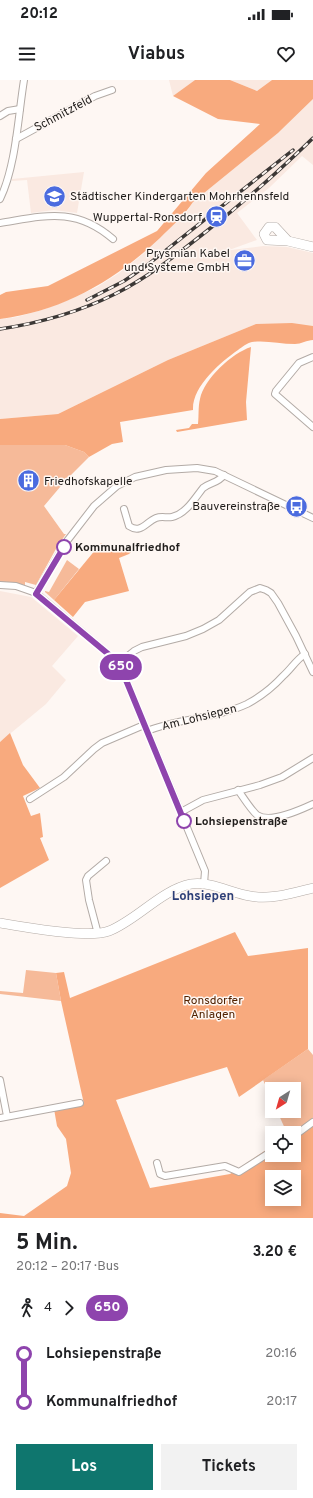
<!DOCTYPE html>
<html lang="de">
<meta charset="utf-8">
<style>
body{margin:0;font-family:Overpass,sans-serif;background:#f2f2f2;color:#202124;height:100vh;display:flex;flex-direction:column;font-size:15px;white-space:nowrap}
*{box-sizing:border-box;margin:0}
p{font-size:13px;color:#757577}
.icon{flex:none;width:22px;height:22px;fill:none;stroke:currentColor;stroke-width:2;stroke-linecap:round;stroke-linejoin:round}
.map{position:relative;height:1138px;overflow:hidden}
.sheet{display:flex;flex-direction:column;background:#fff;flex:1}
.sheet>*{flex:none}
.badge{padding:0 8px;border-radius:13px;font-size:14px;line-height:26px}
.needle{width:26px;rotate:217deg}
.buttons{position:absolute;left:265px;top:1002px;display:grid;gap:8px}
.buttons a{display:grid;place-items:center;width:36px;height:36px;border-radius:0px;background:#fff;box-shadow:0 2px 10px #0003;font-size:20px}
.map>.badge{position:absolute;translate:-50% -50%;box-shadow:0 0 0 2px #fff}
.legs{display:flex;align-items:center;gap:6px;height:44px;padding:0 16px;font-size:13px}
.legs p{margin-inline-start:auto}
.summary{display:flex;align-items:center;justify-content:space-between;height:68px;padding:0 16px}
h1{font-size:22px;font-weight:700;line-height:30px}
.cta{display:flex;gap:8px;margin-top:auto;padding:8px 16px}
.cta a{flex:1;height:46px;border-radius:0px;background:#0f766e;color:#fff;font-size:16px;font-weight:700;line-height:46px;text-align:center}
.cta a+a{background:#f2f2f2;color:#202124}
ul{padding:0 16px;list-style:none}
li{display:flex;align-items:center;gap:14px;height:48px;font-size:15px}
li i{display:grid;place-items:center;width:6px;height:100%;margin:0 5px;background:currentColor}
li i::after{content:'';width:10px;height:10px;margin:-5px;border:3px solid;border-radius:50%;background:#fff}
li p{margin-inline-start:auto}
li:first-child i{background:linear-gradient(#0000 50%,currentColor 0)}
li:last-child i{background:linear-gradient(currentColor 50%,#0000 0)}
.status{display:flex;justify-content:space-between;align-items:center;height:28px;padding:0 20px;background:#fff;direction:ltr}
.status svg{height:11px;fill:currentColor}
header{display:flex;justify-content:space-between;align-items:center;height:52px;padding:0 16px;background:#fff;font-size:18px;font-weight:700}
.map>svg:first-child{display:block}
.built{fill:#fae9e1}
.green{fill:#f6ba99}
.forest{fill:#f8aa7e;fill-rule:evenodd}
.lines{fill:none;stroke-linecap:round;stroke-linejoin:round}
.street-casing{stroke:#b3aba6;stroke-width:8}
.secondary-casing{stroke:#b3aba6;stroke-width:10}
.street{stroke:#fff;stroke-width:6}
.secondary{stroke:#fff;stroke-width:9}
.rail-casing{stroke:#3c3836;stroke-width:3.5}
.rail{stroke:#fef7f3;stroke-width:2;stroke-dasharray:6;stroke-linecap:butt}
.line-1-casing{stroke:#fff;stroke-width:9}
.line-1{stroke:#8e44ad;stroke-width:6}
.stop-1-dot{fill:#fff;stroke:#8e44ad;stroke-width:2}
.labels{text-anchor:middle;stroke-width:3;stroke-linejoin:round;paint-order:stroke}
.street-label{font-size:12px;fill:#211e1c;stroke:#fef7f3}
.poi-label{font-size:12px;fill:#211e1c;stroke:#fef7f3;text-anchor:end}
.stop-label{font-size:12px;font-weight:bold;fill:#211e1c;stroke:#fef7f3;text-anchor:start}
.park-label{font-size:12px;fill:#522200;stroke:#fef7f3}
.neighbourhood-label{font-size:13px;font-weight:bold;fill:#2c3e77;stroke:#fef7f3}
</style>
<div class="status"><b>20:12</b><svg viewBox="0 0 49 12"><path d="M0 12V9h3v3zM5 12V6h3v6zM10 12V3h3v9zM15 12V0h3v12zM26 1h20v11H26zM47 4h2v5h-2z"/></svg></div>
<header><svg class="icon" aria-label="menu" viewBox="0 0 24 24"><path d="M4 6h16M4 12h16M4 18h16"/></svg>Viabus<svg class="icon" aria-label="heart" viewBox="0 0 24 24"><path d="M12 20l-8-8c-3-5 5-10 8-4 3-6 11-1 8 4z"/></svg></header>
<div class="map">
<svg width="313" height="1138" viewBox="0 0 313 1138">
<rect width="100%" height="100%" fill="#fef7f3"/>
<g class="built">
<polygon points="169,0 195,0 173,16"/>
<polygon points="230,0 272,0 257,11"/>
<polygon points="313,19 313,85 302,76 269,108 237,133 257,160 218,174 231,170 263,166 287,167 313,173 313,246 256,244 168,280 58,334 0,339 0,239 17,237 45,229 71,219 97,207 119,193 143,174 186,133 193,122 278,53"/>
<polygon points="84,92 77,133 54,130 31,133 27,100 12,101 12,99"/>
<polygon points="0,511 31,517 78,556 52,586 66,600 46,624 0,662"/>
</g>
<g class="green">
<polygon points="0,365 65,365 84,372 89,377 66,400 44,426 64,454 66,454 57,467 36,505 25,502 25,505 0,502"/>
<polygon points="67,480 79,489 54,520 45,512 45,511 49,512"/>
<polygon points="26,890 56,893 61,921 0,914 0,911 23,913"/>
<path d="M308,969L313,975V1037C306,1043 297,1053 287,1053L277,1031H294V1009H272V1019L263,1000Z"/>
</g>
<g class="forest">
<path d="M195,0H230L257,11L272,0H313V19L278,53L193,122C184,136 172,146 160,158C114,201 63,231 0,239V215L6,212L48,206L157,151L206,93L260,44L218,39L173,16Z"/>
<path d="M292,243L313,246V260C307,260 301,264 295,264C280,264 266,260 252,262C247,263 242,267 238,270C221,282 192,306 193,330L120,342L123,362L112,364L89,377L84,372L65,365H0V339L58,334L168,280L256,244Z"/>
<path d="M251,267L246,322L247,340L177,352L176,350L189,348L192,344H198C199,335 198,327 200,319C204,299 232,273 251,267Z"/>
<polygon points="101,463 108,469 133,470 129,474 119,478 129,511 85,522 73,537 54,520"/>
<polygon points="10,653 23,685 40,708 23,716 31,736 40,733 43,757 40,758 49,780 0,808 0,662"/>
<path d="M235,852L248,876L308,868V969L239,1017L227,987L116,1020L150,1108L230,1094L272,1066V1075H294V1053H292L305,1044L313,1037V1138H0V1133L24,1136L67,1106L71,1093L66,1059L57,1046L54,1029L84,1024L61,921L56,893L64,892L70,918ZM272,1097H294V1119H272Z"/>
</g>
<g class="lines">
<defs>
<g id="street">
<polyline points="0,36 8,31 20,29"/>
<polyline points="16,59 95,16 112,10"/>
<path d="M0,119C16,86 18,37 24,0"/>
<path d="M0,143C44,136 75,126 113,159"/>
<polyline points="313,277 299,283 276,311 275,314 313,347"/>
<path d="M124,429L129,446C141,454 146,442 156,438C161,436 167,438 172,437C186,434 195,418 203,408C211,402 218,403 224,395"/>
<polyline points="0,505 16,506 36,513 119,583 205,791 204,804"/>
<polyline points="36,513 67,461 94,426 117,406 135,397 166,390 197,388 215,391 313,438"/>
<polyline points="119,583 134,571 142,567 186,556 203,549 219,540 250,512 260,508 266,510 271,513 278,523 296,556 313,592"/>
<path d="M147,651C179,638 215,639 247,624C260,617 273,607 283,596C291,589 296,580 305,574"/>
<path d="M238,710C243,717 251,730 257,735C270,744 300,730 313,724"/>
<polyline points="30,719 64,697 94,669 102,663 144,645"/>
<polyline points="181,732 203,720 260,705 282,697 313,678"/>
<polyline points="98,854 89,820 86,800 88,796 106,781"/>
<polyline points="0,1000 7,1036"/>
<polyline points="0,1038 80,1023"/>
<polyline points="294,1056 313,1042"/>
<polyline points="157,1083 160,1094 165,1096 225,1086 239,1092 272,1071"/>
</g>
<g id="secondary">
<polyline points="288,161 275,147 269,147 264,154 267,160 288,161 313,167"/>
<path d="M0,843C24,847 88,859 109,851C137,840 161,810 191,804C210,801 231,813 250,816C271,820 293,813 313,808"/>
</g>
</defs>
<use href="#street" class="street-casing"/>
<use href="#secondary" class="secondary-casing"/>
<use href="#street" class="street"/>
<use href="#secondary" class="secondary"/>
<defs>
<g id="rail">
<polyline points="87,220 124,201 146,186 293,70"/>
<path d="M0,249C40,243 79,232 115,214C147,198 175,176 203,154C242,124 278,92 313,58"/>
</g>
</defs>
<use href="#rail" class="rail-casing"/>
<use href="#rail" class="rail"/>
</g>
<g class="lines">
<defs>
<polyline id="line-1" points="64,467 36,514 119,583 184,741"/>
</defs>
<use href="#line-1" class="line-1-casing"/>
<use href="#line-1" class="line-1"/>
</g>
<defs>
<symbol id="school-disc" viewBox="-11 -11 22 22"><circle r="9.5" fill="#4b6bdf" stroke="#fef7f3"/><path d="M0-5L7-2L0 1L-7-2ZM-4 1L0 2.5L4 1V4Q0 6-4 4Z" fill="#fff"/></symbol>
<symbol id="station-disc" viewBox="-11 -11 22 22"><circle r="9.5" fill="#4b6bdf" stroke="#fef7f3"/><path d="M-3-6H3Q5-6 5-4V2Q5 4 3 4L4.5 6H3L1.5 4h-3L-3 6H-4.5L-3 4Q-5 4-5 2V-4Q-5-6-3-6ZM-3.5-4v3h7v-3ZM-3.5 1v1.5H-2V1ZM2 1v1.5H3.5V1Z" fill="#fff"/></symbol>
<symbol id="office-disc" viewBox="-11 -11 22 22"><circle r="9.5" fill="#4b6bdf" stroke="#fef7f3"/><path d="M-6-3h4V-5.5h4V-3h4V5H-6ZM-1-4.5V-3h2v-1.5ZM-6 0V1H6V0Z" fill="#fff"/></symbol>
<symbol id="building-disc" viewBox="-11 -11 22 22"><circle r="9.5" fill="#4b6bdf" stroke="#fef7f3"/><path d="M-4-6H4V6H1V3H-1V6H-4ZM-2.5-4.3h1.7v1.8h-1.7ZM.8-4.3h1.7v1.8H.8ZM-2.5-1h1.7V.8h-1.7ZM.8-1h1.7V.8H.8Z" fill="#fff"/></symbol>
<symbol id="bus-disc" viewBox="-11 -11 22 22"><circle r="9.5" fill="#4b6bdf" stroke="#fef7f3"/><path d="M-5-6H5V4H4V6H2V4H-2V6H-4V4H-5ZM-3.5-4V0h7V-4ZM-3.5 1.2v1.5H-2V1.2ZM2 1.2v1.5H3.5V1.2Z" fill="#fff"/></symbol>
</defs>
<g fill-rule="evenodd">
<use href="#school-disc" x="42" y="104" width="25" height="25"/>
<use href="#station-disc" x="204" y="124" width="25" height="25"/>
<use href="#office-disc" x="232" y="168" width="25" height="25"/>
<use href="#building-disc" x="16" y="388" width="25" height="25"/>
<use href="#bus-disc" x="284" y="414" width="25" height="25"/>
</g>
<g class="stop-1-dot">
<circle cx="64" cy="467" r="7"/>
<circle cx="184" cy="741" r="7"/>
</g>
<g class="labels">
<g class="street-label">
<text transform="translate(63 33) rotate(-28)" y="4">Schmitzfeld</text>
<text transform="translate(199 637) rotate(-14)" y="4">Am Lohsiepen</text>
</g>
<g class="poi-label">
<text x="70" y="120" text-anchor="start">Städtischer Kindergarten Mohrhennsfeld</text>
<text x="202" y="141">Wuppertal-Ronsdorf</text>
<text x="230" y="177">Prysmian Kabel<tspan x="230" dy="14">und Systeme GmbH</tspan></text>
<text x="44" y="405" text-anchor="start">Friedhofskapelle</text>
<text x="280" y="430">Bauvereinstraße</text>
</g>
<g class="stop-label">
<text x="75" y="471">Kommunalfriedhof</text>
<text x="195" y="745">Lohsiepenstraße</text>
</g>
<g class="park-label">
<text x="213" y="924">Ronsdorfer<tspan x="213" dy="14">Anlagen</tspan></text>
</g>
<g class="neighbourhood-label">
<text x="203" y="820">Lohsiepen</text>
</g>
</g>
</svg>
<div class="buttons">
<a><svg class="needle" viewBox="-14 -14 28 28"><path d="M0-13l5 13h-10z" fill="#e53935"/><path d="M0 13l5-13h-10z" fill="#757577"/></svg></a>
<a><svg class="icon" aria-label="locate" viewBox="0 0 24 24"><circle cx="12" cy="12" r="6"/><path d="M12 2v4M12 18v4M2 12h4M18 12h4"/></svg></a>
<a><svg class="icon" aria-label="layers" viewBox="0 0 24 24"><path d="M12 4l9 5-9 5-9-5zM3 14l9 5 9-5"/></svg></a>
</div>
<b class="badge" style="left:121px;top:587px;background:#8e44ad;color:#fff">650</b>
</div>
<section class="sheet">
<div class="summary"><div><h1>5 Min.</h1><p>20:12 – 20:17 · Bus</p></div><b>3.20 €</b></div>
<div class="legs"><svg class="icon" aria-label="walk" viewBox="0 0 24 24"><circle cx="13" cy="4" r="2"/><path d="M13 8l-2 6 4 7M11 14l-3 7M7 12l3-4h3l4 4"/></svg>4<svg class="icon" aria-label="forward" viewBox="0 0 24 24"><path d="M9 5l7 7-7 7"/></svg><b class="badge" style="background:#8e44ad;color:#fff">650</b></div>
<ul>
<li><i style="color:#8e44ad"></i><b>Lohsiepenstraße</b><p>20:16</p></li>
<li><i style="color:#8e44ad"></i><b>Kommunalfriedhof</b><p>20:17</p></li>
</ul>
<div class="cta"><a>Los</a><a>Tickets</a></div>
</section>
